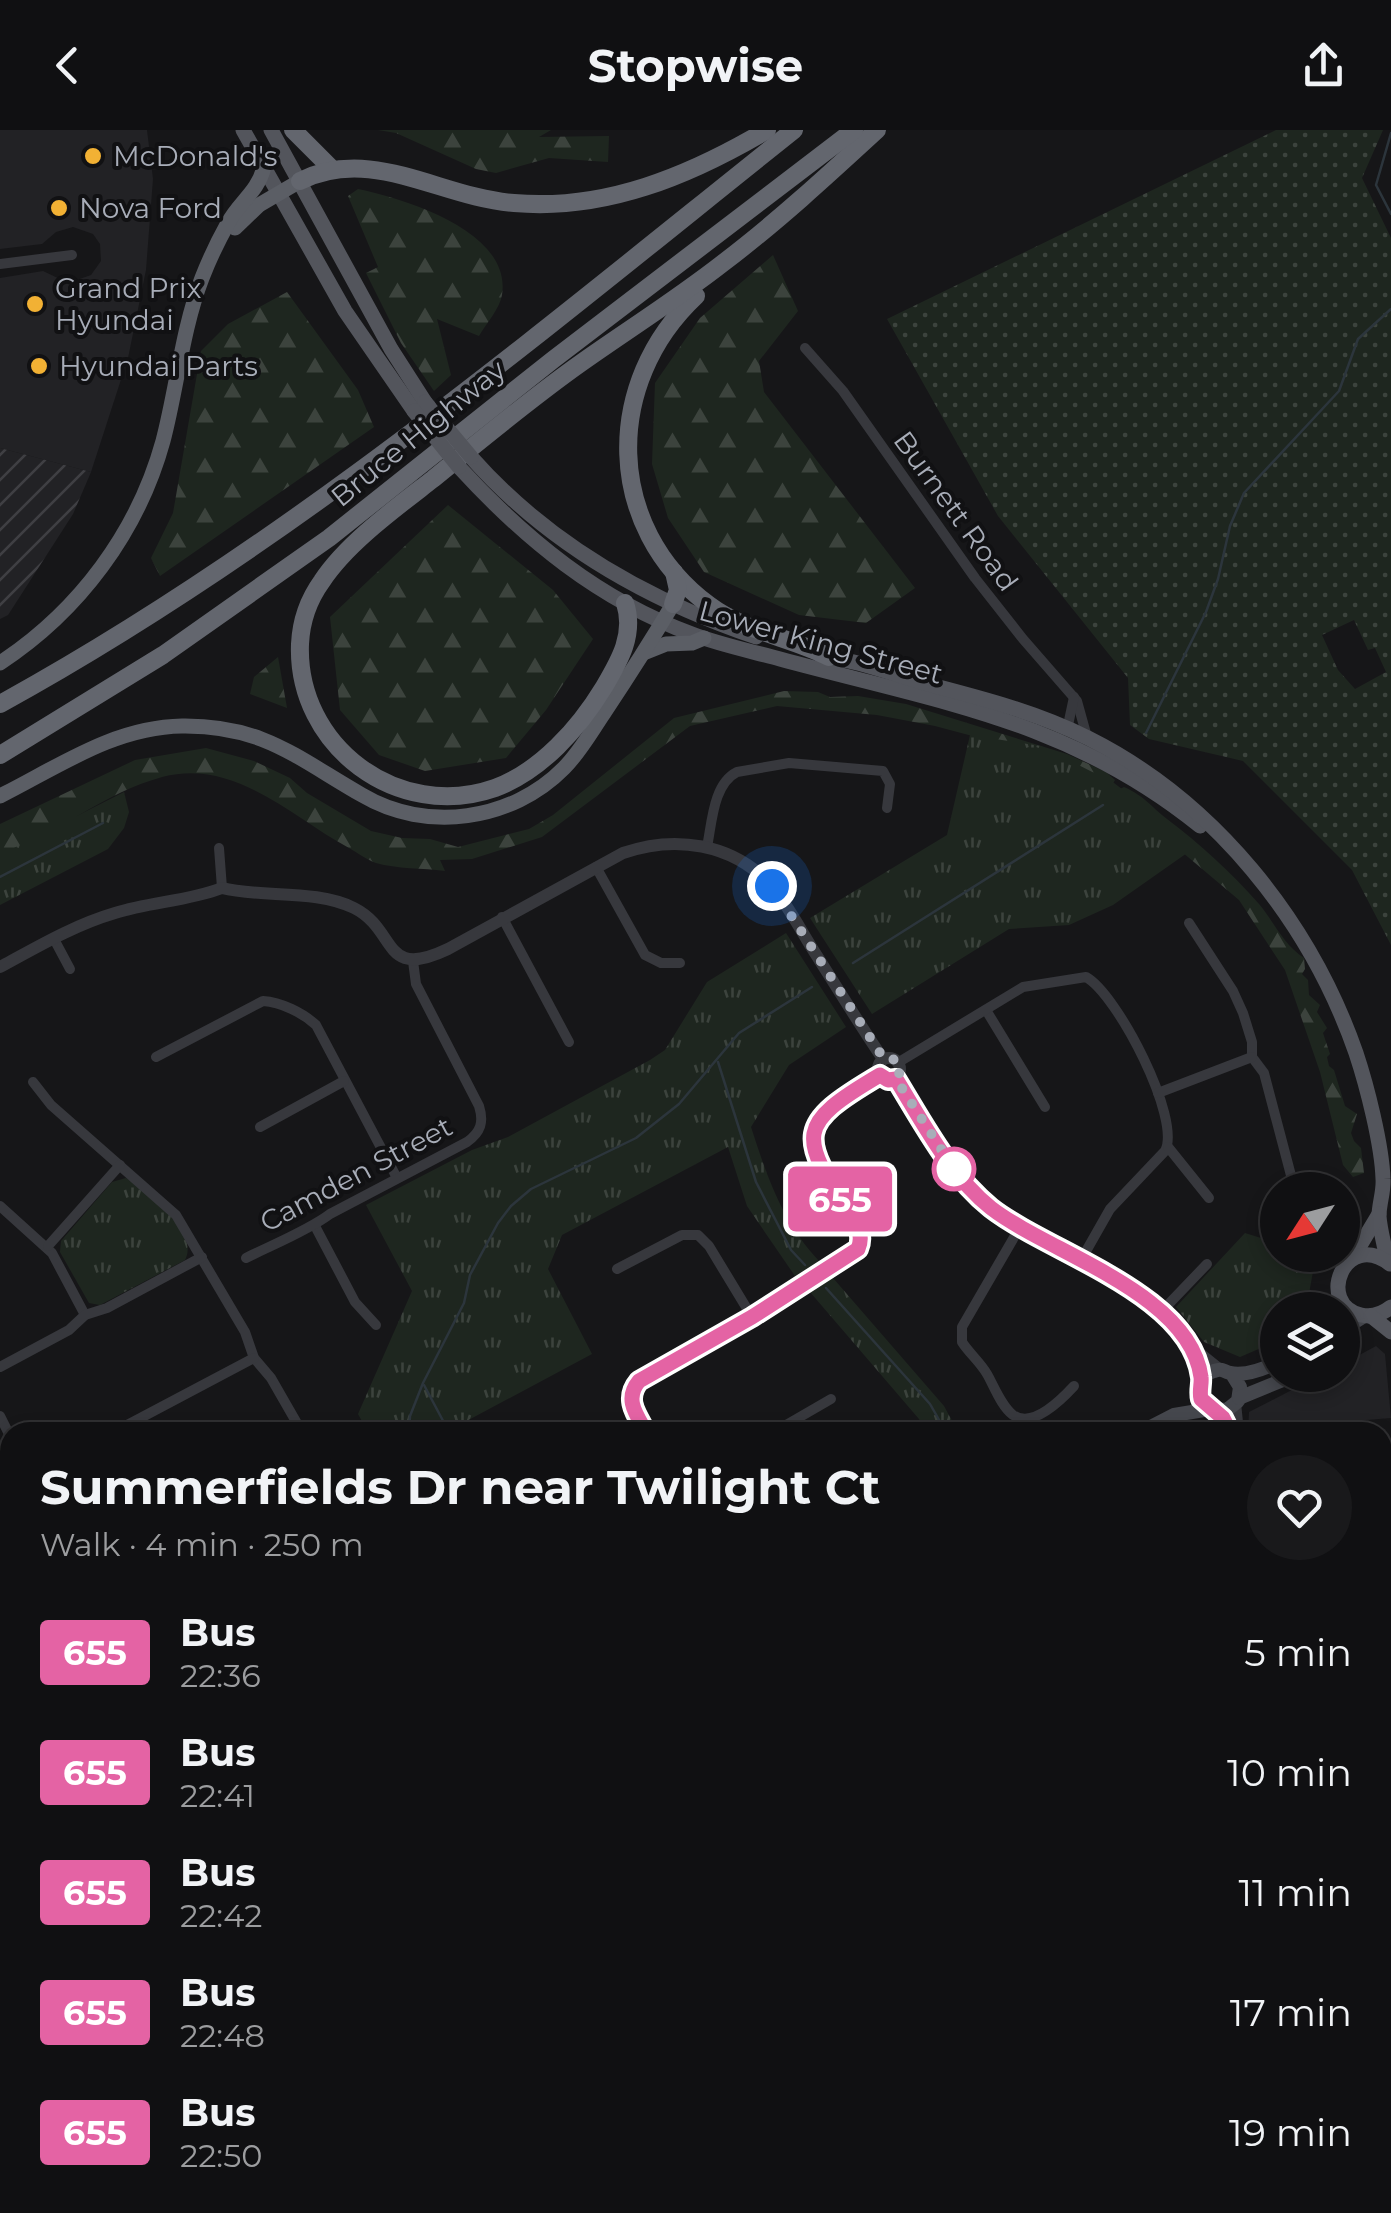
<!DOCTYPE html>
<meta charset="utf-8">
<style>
body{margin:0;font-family:Montserrat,sans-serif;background:#19191b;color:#f1f3f6;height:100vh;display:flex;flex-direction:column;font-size:38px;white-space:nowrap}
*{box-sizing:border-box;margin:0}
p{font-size:32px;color:#9c9d9f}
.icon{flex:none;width:55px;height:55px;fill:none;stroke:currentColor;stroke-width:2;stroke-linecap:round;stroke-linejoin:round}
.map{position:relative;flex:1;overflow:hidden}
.side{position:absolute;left:0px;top:1292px;width:1392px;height:792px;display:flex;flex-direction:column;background:#101012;border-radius:30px 30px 0 0;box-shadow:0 5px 15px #0003,0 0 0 2px #303032}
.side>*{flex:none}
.badge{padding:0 20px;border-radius:8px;font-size:35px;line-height:65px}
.needle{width:65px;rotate:234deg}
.fabs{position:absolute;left:1260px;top:1042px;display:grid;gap:20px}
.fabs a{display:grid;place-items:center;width:100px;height:100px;border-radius:50%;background:#101012;box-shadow:0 5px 15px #0003,0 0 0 2px #303032;font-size:50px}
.you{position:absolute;width:50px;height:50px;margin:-25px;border:8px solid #fff;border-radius:50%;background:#1a73e8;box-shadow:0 0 0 15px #1a73e833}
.map>.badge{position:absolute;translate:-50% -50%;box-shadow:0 0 0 5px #fff}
.round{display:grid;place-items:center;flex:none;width:105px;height:105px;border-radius:52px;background:#19191b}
.summary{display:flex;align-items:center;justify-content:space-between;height:170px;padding:0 40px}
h1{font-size:48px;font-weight:700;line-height:75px}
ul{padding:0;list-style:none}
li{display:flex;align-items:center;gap:30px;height:120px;padding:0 40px}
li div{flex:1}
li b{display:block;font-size:38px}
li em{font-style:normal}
li .badge{min-width:110px;font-weight:700;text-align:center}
header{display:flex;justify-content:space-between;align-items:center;height:130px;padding:0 40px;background:#101012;font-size:45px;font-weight:700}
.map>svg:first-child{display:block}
.built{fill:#222225}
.industrial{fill:url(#industrial-furrows)}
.grass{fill:url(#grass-dots);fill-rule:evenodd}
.forest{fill:url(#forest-firs)}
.park{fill:url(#park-tufts)}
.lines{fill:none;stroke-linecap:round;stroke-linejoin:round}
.stream{stroke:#2c353c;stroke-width:2.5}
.minor{stroke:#37383d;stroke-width:10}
.tertiary{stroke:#37383d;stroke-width:12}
.secondary{stroke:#45474d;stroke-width:14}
.primary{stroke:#53555c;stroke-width:15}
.trunk{stroke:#5b5e65;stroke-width:15}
.motorway{stroke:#63666e;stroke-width:18}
.primary-bridge{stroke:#53555c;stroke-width:15}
.line-casing{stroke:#fff;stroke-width:22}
.line{stroke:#e463a4;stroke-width:15}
.walk{stroke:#a8adb8;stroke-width:10;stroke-dasharray:0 18}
.poi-dot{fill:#f2b134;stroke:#111113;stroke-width:4}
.stop-dot{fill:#fff;stroke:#e463a4;stroke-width:5}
.labels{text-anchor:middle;stroke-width:8;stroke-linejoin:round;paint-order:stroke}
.poi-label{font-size:28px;fill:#a8adb8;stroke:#111113;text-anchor:start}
.street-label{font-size:28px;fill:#a8adb8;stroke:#111113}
</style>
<header><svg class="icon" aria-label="back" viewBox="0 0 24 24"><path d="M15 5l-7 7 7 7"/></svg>Stopwise<svg class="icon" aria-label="share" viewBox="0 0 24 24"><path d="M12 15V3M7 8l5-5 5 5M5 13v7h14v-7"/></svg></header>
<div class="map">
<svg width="1391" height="2083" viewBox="0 0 1391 2083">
<defs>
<pattern id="industrial-furrows" width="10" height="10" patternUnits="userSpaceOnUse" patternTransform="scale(2.5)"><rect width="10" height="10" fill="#222225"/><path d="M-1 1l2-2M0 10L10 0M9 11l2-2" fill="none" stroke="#3f3f43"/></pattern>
<pattern id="grass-dots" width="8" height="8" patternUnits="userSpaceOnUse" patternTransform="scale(2.5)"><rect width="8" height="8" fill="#1e261f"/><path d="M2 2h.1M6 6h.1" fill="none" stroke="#3c433d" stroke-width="1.8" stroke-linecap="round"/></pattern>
<pattern id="forest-firs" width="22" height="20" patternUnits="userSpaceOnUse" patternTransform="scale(2.5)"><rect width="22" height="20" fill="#1e261f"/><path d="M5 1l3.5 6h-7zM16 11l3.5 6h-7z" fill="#3c433d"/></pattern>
<pattern id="park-tufts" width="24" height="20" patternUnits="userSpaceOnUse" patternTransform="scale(2.5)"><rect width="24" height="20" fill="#1e261f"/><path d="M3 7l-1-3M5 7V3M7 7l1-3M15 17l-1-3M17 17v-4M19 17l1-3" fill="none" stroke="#3c433d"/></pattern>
</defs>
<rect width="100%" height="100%" fill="#161618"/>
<g class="built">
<polygon points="0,0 147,0 153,49 146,140 128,228 91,342 0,318 0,148 43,141 62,150 74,151 91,145 101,131 100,114 93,104 73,97 56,102 42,114 0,119"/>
<polygon points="1376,1216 1385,1224 1391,1288 1318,1294 1319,1302 1248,1302 1249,1282 1321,1245 1342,1245 1343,1234"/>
<polygon points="1383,1929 1391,1945 1391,2083 563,2083 560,2075 1382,2075"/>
</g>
<polygon class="industrial" points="0,318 91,342 73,384 8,485 0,489"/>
<path class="grass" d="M1276,0H1383L1362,48L1391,108V815L1352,740L1243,631L1149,609L1130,595L1128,548L998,386L887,189ZM1354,490L1368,520L1375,518L1386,542L1355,559L1338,540L1322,505Z"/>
<g class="forest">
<polygon points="378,0 551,0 539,7 609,6 608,32 549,28 496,43 476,39 396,3"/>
<path d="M358,59C405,69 512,101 502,165C500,178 486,194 479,206L437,189L451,245L434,261L401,213L366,143L378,137L348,66Z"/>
<polygon points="773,125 798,181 759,231 764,262 915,458 866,493 799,485 704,442 668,388 652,334 655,253 700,188"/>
<polygon points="287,162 358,260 374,297 160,446 151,428 173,383 201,221 228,194"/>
<polygon points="448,375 553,460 593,509 546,580 506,628 425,641 379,625 340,580 330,487"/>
<polygon points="278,527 287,578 250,564 254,547"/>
<path d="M784,561L818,562L830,567L858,566L906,574L1067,624L1106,642L1115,650L1111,657L980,608L935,596L877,585L777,576L690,596L542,707L472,729L440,730L445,741C423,738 397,739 376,733C367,730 358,723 349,718C291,687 235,628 162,647C107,662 49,705 0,734V694L135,630L206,618L254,631L290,648L307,663L371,701L402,708L430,709L458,717L529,699L553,685L674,588Z"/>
<path d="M1124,657C1146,667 1150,676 1167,689C1200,714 1231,742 1259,774C1274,792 1283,814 1304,828L1305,839L1302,844L1308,850L1309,865L1320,875L1317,882L1327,898L1323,903L1330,924L1327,927L1329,936L1334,940L1345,976L1357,984L1351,1003L1354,1011L1361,1018L1364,1043L1353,1047L1343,1035L1320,942L1285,840L1239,770L1112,663Z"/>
</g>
<g class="park">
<polygon points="970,605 1041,616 1114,653 1197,716 1113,775 1069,795 1009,799 872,884 810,788 947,705"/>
<polygon points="124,662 129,682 124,698 108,719 0,775 0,725"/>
<path d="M786,803L846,897L789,935L751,997C767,1047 783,1094 820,1132L795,1146L747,1076L728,1017L562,1105L548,1139L592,1224L461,1294L465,1302H368L358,1284L412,1161L366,1075L472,1020L508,1007L650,930L665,920L707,852Z"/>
<path d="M126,1048C147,1062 200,1102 185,1130L100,1175L89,1173L60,1122L61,1111L112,1052Z"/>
<polygon points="1245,1103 1277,1113 1278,1125 1316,1125 1306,1180 1278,1180 1277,1211 1240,1227 1204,1212 1176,1177"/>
<polygon points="833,1148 944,1276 958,1302 927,1302 919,1289 810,1162"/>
</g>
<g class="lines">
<g class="stream">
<polyline points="1391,3 1376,55 1391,84"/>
<polyline points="1146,603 1206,482 1218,449 1230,396 1244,363 1339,261 1358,209 1391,179"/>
<polyline points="0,747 103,693"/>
<polyline points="853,833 1103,675"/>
<polyline points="718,932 756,1052 791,1120 805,1135"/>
<polyline points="826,1158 930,1274 946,1302"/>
<polyline points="424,1255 449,1302"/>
<polyline points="409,1302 410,1286 423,1253 464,1173 470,1145 498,1093 511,1076 531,1059 636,1008 679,974 739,903 812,857"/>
<polyline points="0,1662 10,1664"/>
<polyline points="8,1718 10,1714"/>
</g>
<g class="minor">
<polyline points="0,134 72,125"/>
<polyline points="805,218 843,261 975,448 1023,509 1077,571 1087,607"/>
<polyline points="1067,600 1074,567"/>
<path d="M707,717C712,693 713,654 737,642L789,633L883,641L890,654L887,678"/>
<polyline points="219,718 222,758"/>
<polyline points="596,737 645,825 661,833 680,833"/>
<polyline points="502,787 569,912"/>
<polyline points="1189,793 1233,861 1243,883 1252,912 1252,927 1264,943 1293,1053"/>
<polyline points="54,809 70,839"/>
<polyline points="986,880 1045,977"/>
<path d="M156,927L263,871C281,872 303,883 316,895L397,1048"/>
<path d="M899,932L1023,857L1086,847C1117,864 1182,989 1165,1021L1110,1079L1081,1130"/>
<polyline points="33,952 51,975 176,1085 245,1202 254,1228 271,1248 302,1302"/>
<polyline points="1158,963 1252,927"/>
<polyline points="260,997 344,951"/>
<polyline points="1168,1017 1209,1068"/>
<polyline points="0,1076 52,1123 85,1185"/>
<polyline points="315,1096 355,1172 376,1195"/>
<path d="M1020,1097L962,1197V1212C969,1223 980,1232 987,1244C994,1256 1001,1276 1013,1285C1033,1299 1062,1269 1074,1256"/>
<polyline points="48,1116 120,1035"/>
<path d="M246,1128C272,1115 309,1100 330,1084L467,1012C481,1002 484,992 479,976L416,854L413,831"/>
<polyline points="617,1139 682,1105 698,1105 709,1116 752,1187"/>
<polyline points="1161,1182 1207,1134"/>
<polyline points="0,1237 69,1200 85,1185 107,1178 202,1127"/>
<polyline points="1236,1273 1239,1302"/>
<polyline points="1216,1281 1230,1302"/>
<polyline points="0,1286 10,1306"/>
<polyline points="114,1302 254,1228"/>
<path d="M646,1302C637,1284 624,1269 639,1251L752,1187L858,1119C875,1076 776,1033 827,980C841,965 862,955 880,945"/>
<polyline points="774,1302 831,1269"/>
<polyline points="0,1549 10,1554"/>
<polyline points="1382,1698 1391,1695"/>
<polyline points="1382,1883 1391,1908"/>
<polyline points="0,1901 10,1900"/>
<polyline points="93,2075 97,2083"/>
<polyline points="204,2083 216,2075"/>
</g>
<g class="tertiary">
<path d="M0,837C37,817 74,795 115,783C150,772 188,771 222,758C262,768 316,759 354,778C398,800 381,851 448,819L623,723C675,705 732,713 771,755C789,776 802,803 817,826C839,861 860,895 883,929"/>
<circle cx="889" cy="939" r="11"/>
<path d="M895,949C923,994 950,1045 992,1078C1053,1126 1147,1143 1188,1214C1194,1225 1197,1238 1202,1249"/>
<polyline points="1189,1215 1220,1240"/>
<polyline points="0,1745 10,1751"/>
</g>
<g class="secondary">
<polyline points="1342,1200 1364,1186"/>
<path d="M1232,1244L1240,1257L1238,1271L1227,1280L1210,1279C1198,1268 1194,1246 1214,1241C1223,1238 1222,1241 1230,1243C1246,1246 1264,1239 1278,1232"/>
<polyline points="1239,1268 1295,1245"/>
<polyline points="1141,1302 1174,1285 1210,1279"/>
<polyline points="546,2075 549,2083"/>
<polyline points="342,2083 352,2075"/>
</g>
<g class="primary">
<polyline points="243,0 345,181 414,281"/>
<polyline points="271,0 391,219 425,272"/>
<path d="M471,327C548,414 647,470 756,507"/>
<path d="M459,337C525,409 599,470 692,504C721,515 751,521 780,529C938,572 1069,590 1200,696"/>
<path d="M821,526C857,530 895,545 931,555C985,569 1038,583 1088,608C1214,671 1310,791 1356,923C1367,956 1382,1015 1383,1049C1384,1061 1379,1074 1379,1086C1380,1101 1385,1116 1387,1131"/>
<polyline points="1352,1129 1379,1084"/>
<path d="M1390,1134C1345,1099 1315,1174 1361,1185C1373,1188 1382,1184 1391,1177"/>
<polyline points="1371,1186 1391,1202"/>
</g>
<g class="trunk">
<polyline points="235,98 259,75 300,51"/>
<polyline points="646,522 666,514 692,513 704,508"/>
<path d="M0,533C79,481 138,402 163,311C177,258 182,200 202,148C209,130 218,111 228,93C239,72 258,62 264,37"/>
<path d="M0,666C58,637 114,597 182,596C263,595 297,628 362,665C426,703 512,691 564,638C580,622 591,602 604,583C628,547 651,511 673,474"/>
</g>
<g class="motorway">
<polyline points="293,0 332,39"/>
<path d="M300,51C372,15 441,68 514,73C605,81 689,46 767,0"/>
<path d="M696,166C603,253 604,397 709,475C745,502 790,507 829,527"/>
<path d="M625,473C635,504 620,530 604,557C579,598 541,641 495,658C398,692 296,616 300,514C301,492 309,469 322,451C347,413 397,377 433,349C482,309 530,269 581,233C629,199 677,169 723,133C777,92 827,46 877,0"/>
<polyline points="673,474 678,460 674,442"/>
<path d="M0,574C288,416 538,204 794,0"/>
<polyline points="0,625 163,525 329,408 554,229 854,0"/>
</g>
<g class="primary-bridge">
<polyline points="425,272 471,327"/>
<polyline points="414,281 459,337"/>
</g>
</g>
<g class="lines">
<defs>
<path id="line" d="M646,1302C636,1284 624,1269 639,1251L752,1187L858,1119C864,1105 857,1096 850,1084C799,1005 795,995 880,945L888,950L896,949C923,993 950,1045 991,1078C1049,1123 1190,1163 1201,1247C1202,1253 1199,1261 1201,1269L1223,1288L1230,1302"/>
</defs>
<use href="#line" class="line-casing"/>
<use href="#line" class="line"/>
<polyline class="walk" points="772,756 884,929 890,928 899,932 901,940 896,949 954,1039"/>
</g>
<g class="poi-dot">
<circle cx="93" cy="26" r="10"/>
<circle cx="59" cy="78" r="10"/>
<circle cx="35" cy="174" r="10"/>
<circle cx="39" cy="236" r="10"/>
</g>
<circle class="stop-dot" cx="954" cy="1039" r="20"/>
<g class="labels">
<g class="poi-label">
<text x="113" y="36">McDonald's</text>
<text x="79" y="88">Nova Ford</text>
<text x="55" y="168">Grand Prix<tspan x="55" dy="32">Hyundai</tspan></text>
<text x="59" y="246">Hyundai Parts</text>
</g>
<g class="street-label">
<text transform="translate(418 303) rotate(-39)" y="10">Bruce Highway</text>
<text transform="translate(956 381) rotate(54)" y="10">Burnett Road</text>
<text transform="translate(821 512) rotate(15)" y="10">Lower King Street</text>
<text transform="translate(356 1044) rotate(-28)" y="10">Camden Street</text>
</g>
</g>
</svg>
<div class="fabs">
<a><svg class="needle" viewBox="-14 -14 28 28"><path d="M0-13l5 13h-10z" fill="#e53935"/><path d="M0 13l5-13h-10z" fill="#9c9d9f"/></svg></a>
<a><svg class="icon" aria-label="layers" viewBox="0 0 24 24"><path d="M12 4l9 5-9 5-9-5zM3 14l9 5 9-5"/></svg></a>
</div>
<div class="you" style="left:772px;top:756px"></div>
<b class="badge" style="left:840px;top:1069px;background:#e463a4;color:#fff">655</b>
<section class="side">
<div class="summary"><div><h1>Summerfields Dr near Twilight Ct</h1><p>Walk · 4 min · 250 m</p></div><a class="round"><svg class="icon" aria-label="heart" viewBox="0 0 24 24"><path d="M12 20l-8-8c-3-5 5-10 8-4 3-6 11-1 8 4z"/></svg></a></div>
<ul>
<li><span class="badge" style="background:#e463a4;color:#fff">655</span><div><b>Bus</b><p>22:36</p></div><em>5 min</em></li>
<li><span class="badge" style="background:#e463a4;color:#fff">655</span><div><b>Bus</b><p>22:41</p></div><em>10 min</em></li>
<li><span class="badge" style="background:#e463a4;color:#fff">655</span><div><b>Bus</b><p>22:42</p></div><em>11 min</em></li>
<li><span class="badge" style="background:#e463a4;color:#fff">655</span><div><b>Bus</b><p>22:48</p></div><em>17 min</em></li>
<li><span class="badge" style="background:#e463a4;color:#fff">655</span><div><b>Bus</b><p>22:50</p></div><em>19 min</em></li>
</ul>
</section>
</div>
